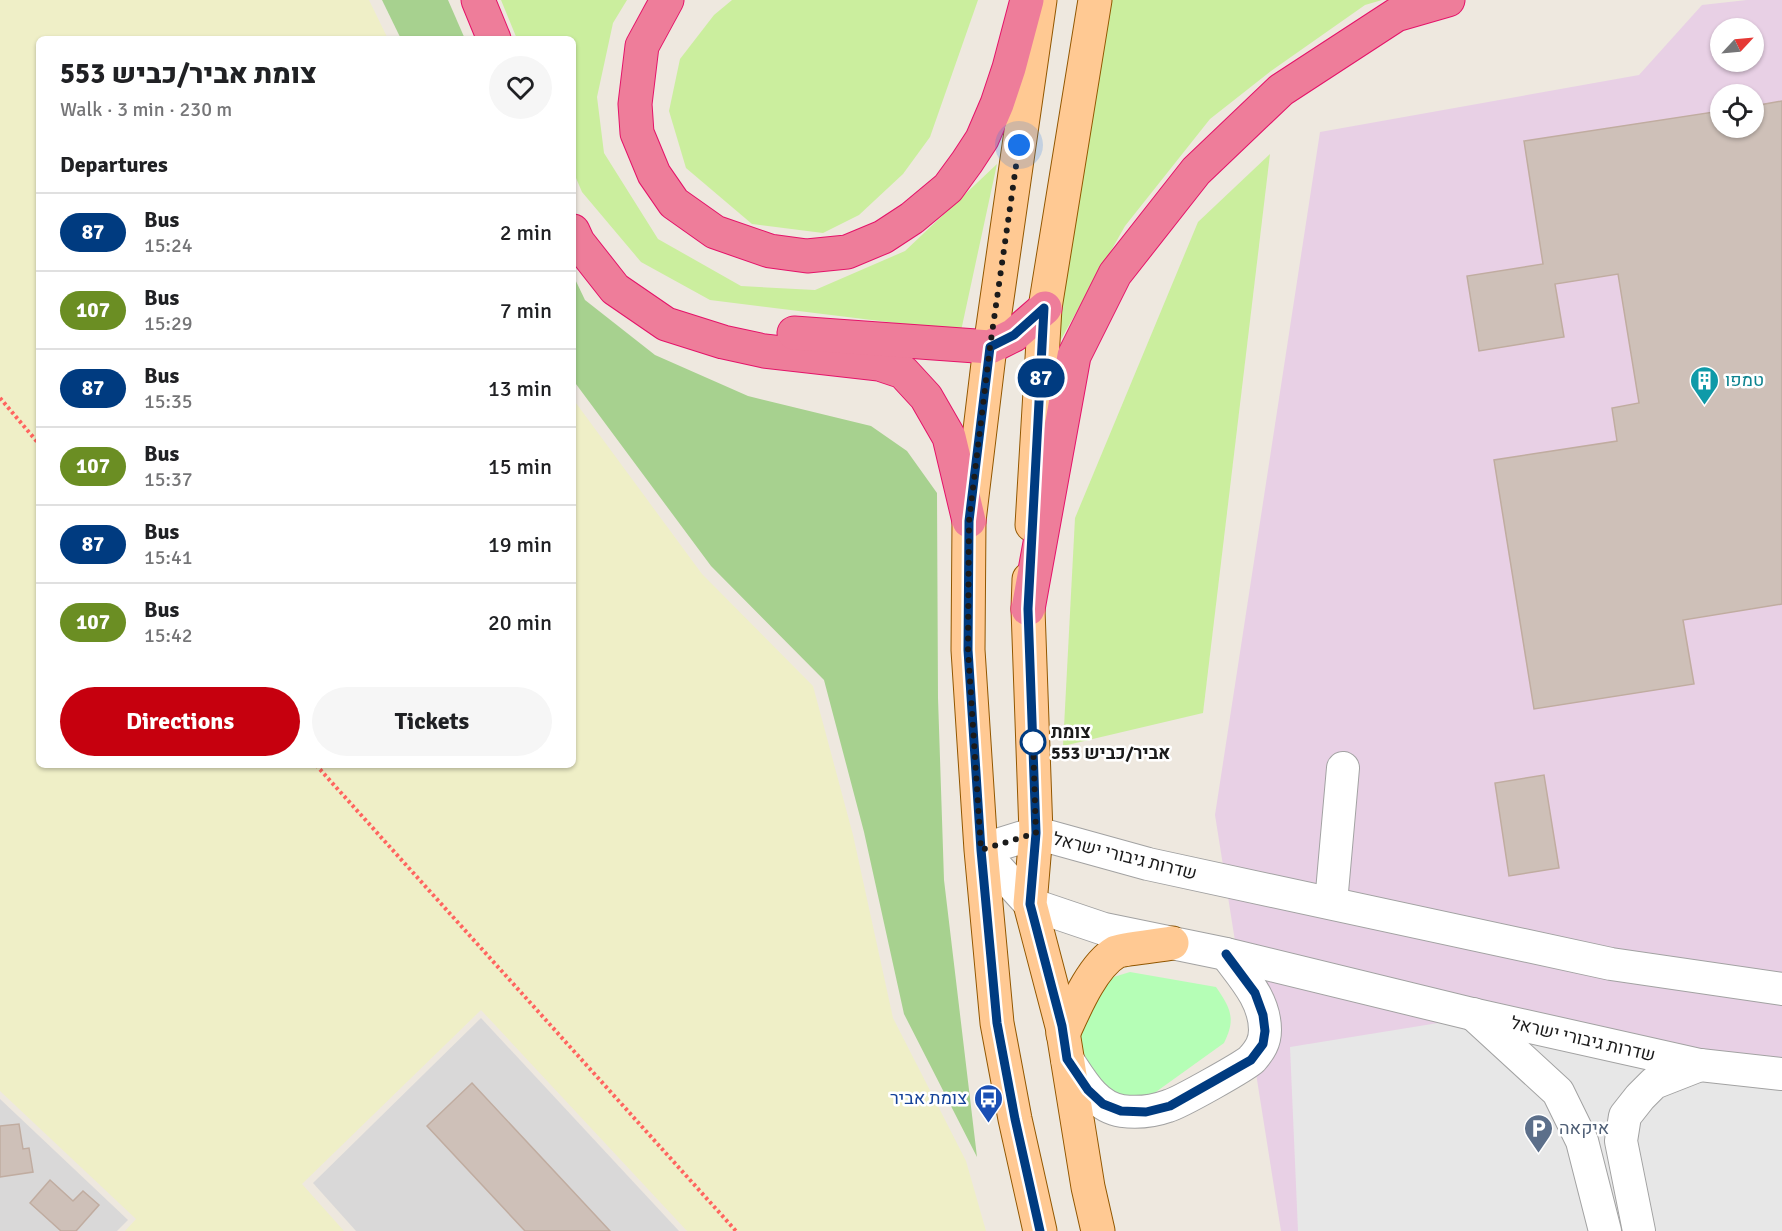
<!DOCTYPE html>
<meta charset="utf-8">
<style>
body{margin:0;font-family:Signika,Heebo,sans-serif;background:#f6f6f6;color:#202124;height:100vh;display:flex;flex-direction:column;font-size:22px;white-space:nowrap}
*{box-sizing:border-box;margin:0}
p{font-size:20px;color:#757577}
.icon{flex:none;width:33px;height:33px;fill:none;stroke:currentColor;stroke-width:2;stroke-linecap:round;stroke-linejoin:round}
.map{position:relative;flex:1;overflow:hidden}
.details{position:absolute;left:36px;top:36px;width:540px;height:732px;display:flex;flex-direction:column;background:#fff;border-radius:9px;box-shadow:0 2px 4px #0004}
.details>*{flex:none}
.badge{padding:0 12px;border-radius:20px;font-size:21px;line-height:39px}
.needle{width:39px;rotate:64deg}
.buttons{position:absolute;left:1710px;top:18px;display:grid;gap:12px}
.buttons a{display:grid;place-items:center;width:54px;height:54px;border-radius:50%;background:#fff;box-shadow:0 2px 4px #0004;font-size:30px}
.you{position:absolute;width:30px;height:30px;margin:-15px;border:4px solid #fff;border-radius:50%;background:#1a73e8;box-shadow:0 0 0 9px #1a73e833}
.map>.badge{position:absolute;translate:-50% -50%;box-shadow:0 0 0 3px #fff}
h2{padding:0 24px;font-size:22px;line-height:54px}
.round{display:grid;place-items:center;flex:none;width:63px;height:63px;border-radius:32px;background:#f6f6f6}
.headline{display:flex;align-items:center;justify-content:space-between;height:102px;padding:0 24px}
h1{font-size:28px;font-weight:800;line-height:45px}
.primary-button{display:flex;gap:12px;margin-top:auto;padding:12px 24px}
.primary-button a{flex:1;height:69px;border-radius:36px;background:#c6000e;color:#fff;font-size:24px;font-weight:800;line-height:69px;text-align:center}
.primary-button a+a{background:#f6f6f6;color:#202124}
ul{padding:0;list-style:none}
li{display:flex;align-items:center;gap:18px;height:78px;padding:0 24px;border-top:2px solid #e0e0e0}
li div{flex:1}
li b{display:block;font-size:22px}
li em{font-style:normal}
li .badge{min-width:66px;font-weight:700;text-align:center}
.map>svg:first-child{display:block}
.residential{fill:#d9d8d8}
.industrial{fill:#e8d0e5;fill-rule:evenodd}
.farmland{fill:#efefc7}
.grass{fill:#cbee9e}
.forest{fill:#a7d18f}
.park{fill:#b5feb6}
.parking{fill:#e7e7e7}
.building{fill:#cec0b8;stroke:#c0aca0;stroke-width:1.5}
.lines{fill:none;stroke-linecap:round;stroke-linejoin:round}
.minor-casing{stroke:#a2a2a2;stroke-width:34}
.major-casing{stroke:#925700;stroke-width:35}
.highway-casing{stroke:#e41369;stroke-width:35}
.path{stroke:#ff645f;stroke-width:4;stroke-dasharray:3 3;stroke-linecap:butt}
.minor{stroke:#fff;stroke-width:32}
.major{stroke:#ffc993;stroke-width:33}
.highway{stroke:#ee7d9a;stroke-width:33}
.line-casing{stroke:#fff;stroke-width:14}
.line{stroke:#003b80;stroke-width:9}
.walk{stroke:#1b1b1b;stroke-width:6;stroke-dasharray:0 10.8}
.stop-dot{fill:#fff;stroke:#003b80;stroke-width:3}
.labels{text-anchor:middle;stroke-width:5;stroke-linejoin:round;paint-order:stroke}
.culture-label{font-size:18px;fill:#0d838f;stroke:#fff;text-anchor:start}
.stop-label{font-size:18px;font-weight:bold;fill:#1b1b1b;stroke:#fff;text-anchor:start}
.street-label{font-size:18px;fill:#1b1b1b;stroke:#fff}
.transit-label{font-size:18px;fill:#164399;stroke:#fff;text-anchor:end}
.service-label{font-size:18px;fill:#4e5e75;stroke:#fff;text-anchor:start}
</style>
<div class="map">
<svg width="1782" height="1231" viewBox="0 0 1782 1231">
<rect width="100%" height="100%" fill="#eee8df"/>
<g class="residential">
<polygon points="481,1018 679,1231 356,1231 313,1183"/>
<polygon points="0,1099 128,1220 117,1231 0,1231"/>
</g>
<path class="industrial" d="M1747,0H1782V1231H1281L1215,815L1320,132L1639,75L1702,5ZM1720,28H1754V62H1720ZM1720,94H1754V128H1720Z"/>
<polygon class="farmland" points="0,0 369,0 388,39 39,39 39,765 573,765 573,399 702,574 813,686 853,835 893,1018 966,1161 986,1231 687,1231 481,1010 302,1184 344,1231 125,1231 136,1219 0,1091"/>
<g class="grass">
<polygon points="501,0 627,0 613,23 597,97 604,153 658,239 741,286 815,290 905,251 997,164 961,331 710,300 641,262 582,192 573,171 573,39 517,39"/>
<polygon points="732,0 978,0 930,137 903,174 859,215 823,233 752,224 686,168 669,111 680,59 714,15"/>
<polygon points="1111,0 1382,0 1365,5 1271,71 1210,119 1125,226 1055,350"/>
<polygon points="1270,154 1203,713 1063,746 1075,518 1198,222"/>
</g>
<g class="forest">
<polygon points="382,0 448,0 465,39 401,39"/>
<polygon points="573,275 585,300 655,355 748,396 871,426 907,451 937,493 938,698 944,880 977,1157 904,1014 864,832 824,680 711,566 573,380"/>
</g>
<path class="park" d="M1130,972L1216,987C1231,1009 1236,1019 1224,1043L1153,1094L1122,1101L1084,1069L1080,1033L1107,979Z"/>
<polygon class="parking" points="1469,1018 1782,1074 1782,1231 1298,1231 1290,1047"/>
<g class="building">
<polygon points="1782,101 1782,604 1683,620 1694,684 1534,709 1494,460 1617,441 1612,408 1639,403 1618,274 1555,284 1564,337 1479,351 1467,276 1543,264 1524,141 1720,111 1720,128 1754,128 1754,106"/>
<polygon points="1544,775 1559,868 1509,876 1495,783"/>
<polygon points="472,1083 610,1231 525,1231 427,1126"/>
<polygon points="19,1124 23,1149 29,1148 33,1172 0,1177 0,1126"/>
<polygon points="50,1180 73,1201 83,1191 99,1205 76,1231 61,1231 30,1203"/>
</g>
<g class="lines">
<defs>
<g id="minor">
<polyline points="1331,903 1343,768"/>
<polyline points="1782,989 1611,964 1148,864 1036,833 981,850 1030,904 1104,929 1226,954 1472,1014 1700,1065 1782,1074"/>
<polyline points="1473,1014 1558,1092 1582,1141 1605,1231"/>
<path d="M1067,1059C1081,1080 1095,1107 1122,1111C1137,1113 1154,1111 1168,1106C1179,1103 1245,1066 1252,1059C1260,1050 1265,1042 1265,1030C1265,1000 1243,977 1226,954"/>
<polyline points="1639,1231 1621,1141 1625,1116 1640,1097 1654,1083 1700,1065"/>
</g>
<g id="major">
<polyline points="1040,0 990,347 969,521 968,650 981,850 997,1023 1015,1119 1040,1231"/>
<polyline points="1032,525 1045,308 1095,0"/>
<polyline points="1029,579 1028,609 1036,833 1030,904 1062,1026 1088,1187 1098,1231"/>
<path d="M1063,1034C1074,1010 1092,966 1116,952C1122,949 1162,945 1172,943"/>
</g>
<g id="highway">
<polyline points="478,0 494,39"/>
<polyline points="667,0 642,46 635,104 637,133 654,174 674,203 715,232 770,251 807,256 847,252 883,237 912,218 948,188 967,162 982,139 997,104 1009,68 1027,0"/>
<polyline points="573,231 578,242 615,289 666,324 723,342 764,351 879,364 903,372 926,397 949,437 969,521"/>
<polyline points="794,333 990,347 1014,335 1045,308"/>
<polyline points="1028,609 1074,356 1115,274 1196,171 1281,90 1396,15 1448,0"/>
</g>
</defs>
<use href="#minor" class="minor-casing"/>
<use href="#major" class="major-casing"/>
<use href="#highway" class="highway-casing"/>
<g class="path">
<polyline points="0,398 39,444"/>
<polyline points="316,765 736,1231"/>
</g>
<use href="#minor" class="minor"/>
<use href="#major" class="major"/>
<use href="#highway" class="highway"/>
</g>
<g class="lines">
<defs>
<polyline id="line" points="1040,1231 1015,1119 997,1023 981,850 968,650 969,521 990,347 1014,335 1044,308 1028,609 1036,833 1030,904 1062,1026 1067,1059 1088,1090 1103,1104 1121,1111 1146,1112 1170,1106 1251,1060 1263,1044 1265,1031 1263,1015 1255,993 1226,954"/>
</defs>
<use href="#line" class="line-casing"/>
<use href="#line" class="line"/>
<polyline class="walk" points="1019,145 990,347 969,521 968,650 981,850 1036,833 1033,742"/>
</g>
<defs>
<symbol id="building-pin" viewBox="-11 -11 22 30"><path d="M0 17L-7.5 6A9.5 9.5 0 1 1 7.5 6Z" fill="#0f9aa8" stroke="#fff"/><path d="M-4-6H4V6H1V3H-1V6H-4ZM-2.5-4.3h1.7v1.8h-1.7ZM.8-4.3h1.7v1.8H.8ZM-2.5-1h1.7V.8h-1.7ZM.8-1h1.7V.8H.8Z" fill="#fff"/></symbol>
<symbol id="bus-pin" viewBox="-11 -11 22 30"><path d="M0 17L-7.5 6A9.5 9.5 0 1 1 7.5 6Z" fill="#1a4fb4" stroke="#fff"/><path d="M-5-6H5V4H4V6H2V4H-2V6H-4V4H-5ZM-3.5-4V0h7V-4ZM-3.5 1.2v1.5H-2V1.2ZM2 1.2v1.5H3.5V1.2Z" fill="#fff"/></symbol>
<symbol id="parking-pin" viewBox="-11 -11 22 30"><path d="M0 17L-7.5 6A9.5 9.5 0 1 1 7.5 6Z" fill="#5c6f8a" stroke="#fff"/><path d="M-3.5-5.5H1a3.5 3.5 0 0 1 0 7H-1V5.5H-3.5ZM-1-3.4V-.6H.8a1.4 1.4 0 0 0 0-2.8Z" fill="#fff"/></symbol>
</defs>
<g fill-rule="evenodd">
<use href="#building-pin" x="1688" y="364" width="33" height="45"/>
<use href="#bus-pin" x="972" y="1082" width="33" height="45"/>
<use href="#parking-pin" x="1522" y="1112" width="33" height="45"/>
</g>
<circle class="stop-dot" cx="1033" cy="742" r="12"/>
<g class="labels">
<g class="culture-label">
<text x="1725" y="386">טמפו</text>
</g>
<g class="stop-label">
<text x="1051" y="738">צומת<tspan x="1051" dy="21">אביר/כביש 553</tspan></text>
</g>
<g class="street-label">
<text transform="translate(1125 856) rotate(14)" y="6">שדרות גיבורי ישראל</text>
<text transform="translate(1583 1039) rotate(13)" y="6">שדרות גיבורי ישראל</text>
</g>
<g class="transit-label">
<text x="967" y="1104">צומת אביר</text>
</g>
<g class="service-label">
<text x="1559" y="1134">איקאה</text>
</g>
</g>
</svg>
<div class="buttons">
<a><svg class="needle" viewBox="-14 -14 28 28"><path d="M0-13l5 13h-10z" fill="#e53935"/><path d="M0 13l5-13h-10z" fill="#757577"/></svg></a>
<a><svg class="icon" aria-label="locate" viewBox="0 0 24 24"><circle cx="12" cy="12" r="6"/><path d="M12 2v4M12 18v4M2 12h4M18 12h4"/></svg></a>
</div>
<div class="you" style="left:1019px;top:145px"></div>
<b class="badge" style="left:1041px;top:378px;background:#003b80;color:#fff">87</b>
<section class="details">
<div class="headline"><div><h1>צומת אביר/כביש 553</h1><p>Walk · 3 min · 230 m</p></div><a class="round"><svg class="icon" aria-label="heart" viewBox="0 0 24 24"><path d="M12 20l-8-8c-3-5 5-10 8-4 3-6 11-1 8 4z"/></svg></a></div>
<h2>Departures</h2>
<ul>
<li><span class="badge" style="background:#003b80;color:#fff">87</span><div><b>Bus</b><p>15:24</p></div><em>2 min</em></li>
<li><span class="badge" style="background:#6b8e23;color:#fff">107</span><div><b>Bus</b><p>15:29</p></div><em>7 min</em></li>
<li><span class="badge" style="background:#003b80;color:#fff">87</span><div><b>Bus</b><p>15:35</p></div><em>13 min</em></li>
<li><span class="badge" style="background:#6b8e23;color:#fff">107</span><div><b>Bus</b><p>15:37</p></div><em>15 min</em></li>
<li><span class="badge" style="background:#003b80;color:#fff">87</span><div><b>Bus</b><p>15:41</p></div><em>19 min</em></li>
<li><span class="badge" style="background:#6b8e23;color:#fff">107</span><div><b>Bus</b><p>15:42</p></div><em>20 min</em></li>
</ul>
<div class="primary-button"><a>Directions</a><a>Tickets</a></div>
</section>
</div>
